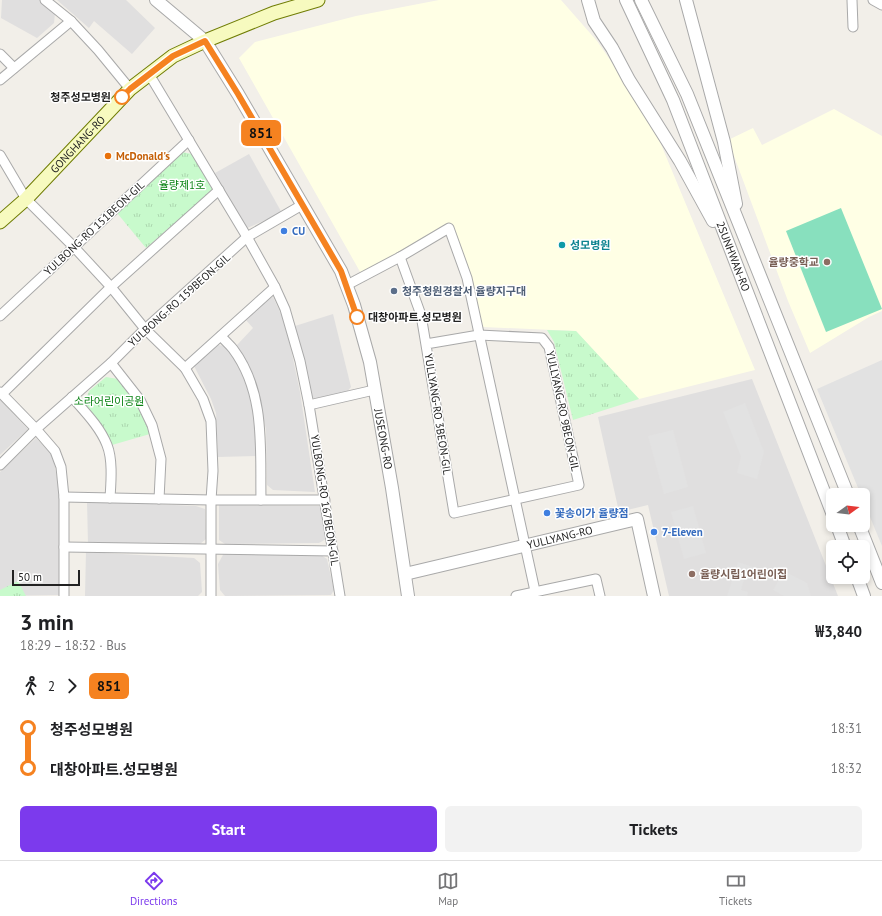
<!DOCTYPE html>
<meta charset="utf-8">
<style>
body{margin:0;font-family:"PT Sans","Noto Sans KR",sans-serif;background:#f2f2f2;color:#202124;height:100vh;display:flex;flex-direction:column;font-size:15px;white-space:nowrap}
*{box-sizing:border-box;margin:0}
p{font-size:13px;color:#757577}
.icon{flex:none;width:22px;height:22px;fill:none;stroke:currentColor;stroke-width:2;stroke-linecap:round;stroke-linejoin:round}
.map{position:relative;height:596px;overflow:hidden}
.sheet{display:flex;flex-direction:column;background:#fff;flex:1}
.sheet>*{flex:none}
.badge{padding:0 8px;border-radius:6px;font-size:14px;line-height:26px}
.needle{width:26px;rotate:75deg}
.buttons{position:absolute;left:826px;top:488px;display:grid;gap:8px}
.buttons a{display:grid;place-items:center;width:44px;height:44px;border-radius:6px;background:#fff;box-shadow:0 2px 6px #0003;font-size:20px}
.scale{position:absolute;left:12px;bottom:10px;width:68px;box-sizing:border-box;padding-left:4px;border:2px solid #222;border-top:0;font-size:11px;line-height:14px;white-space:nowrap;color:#222;-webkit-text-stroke:3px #fff;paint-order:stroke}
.map>.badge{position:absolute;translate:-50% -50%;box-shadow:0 0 0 2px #fff}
.legs{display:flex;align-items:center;gap:6px;height:44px;padding:0 20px;font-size:13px}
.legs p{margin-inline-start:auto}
.head{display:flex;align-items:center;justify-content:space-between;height:68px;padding:0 20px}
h1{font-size:22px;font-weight:700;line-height:30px}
.button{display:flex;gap:8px;margin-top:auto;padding:8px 20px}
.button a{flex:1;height:46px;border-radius:6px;background:#7c3aed;color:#fff;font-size:16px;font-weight:700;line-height:46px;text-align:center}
.button a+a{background:#f2f2f2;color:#202124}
ul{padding:0 20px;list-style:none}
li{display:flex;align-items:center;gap:14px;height:40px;font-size:15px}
li i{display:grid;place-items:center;width:6px;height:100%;margin:0 5px;background:currentColor}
li i::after{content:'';width:10px;height:10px;margin:-5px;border:3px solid;border-radius:50%;background:#fff}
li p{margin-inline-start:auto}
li:first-child i{background:linear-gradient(#0000 50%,currentColor 0)}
li:last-child i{background:linear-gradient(currentColor 50%,#0000 0)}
.menu{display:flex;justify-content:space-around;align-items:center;height:56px;border-top:1px solid #e0e0e0;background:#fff;font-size:11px;color:#757577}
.menu a{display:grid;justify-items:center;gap:2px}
.menu .on{color:#7c3aed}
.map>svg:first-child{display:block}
.residential{fill:#e0dfdf}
.education{fill:#ffffe5}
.park{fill:url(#park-tufts)}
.pitch{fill:#88e0be}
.parking{fill:#e2e2e2}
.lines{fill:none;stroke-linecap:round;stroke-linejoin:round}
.minor-casing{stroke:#a9a9a9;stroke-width:11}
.tertiary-casing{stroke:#a9a9a9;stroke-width:14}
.secondary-casing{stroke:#707d05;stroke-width:15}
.minor{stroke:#fff;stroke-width:9}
.tertiary{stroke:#fff;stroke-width:12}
.secondary{stroke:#f7fabf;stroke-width:13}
.line-1-casing{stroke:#fff;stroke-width:9}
.line-1{stroke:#f58220;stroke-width:6}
.stop-1-dot{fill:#fff;stroke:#f58220;stroke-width:2}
.food-dot{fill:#e8710a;stroke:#fff;stroke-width:1.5}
.shop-dot{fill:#3f7fe0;stroke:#fff;stroke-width:1.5}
.culture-dot{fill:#0f9aa8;stroke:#fff;stroke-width:1.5}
.education-dot{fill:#8d6e63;stroke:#fff;stroke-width:1.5}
.service-dot{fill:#5c6f8a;stroke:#fff;stroke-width:1.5}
.labels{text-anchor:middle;stroke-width:3;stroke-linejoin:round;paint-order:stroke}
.stop-label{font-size:11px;font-weight:bold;fill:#222;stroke:#fff;text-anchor:end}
.street-label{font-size:11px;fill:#222;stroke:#fff}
.food-label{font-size:11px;font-weight:bold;fill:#c56008;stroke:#fff;text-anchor:start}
.park-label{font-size:11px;fill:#0c8416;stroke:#fff}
.shop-label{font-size:11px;font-weight:bold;fill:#366cbe;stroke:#fff;text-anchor:start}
.culture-label{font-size:11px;font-weight:bold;fill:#0d838f;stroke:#fff;text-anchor:start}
.education-label{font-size:11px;font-weight:bold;fill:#785e54;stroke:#fff;text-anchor:end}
.service-label{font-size:11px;font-weight:bold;fill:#4e5e75;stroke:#fff;text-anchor:start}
</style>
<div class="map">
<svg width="882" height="596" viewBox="0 0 882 596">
<defs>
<pattern id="park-tufts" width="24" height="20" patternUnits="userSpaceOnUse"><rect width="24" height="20" fill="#c8facc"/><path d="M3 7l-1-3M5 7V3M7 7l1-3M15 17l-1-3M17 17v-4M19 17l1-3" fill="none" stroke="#acd6af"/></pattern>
</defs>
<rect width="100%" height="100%" fill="#f2efe9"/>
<g class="residential">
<polygon points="2,0 40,0 55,13 54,23 37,38 1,18"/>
<polygon points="57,0 126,0 155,28 132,54 94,21 89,28"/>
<polygon points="249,154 282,213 245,229 215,173"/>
<polygon points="273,297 283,318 291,349 300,392 315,492 273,490 267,485 266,430 258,390 250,369 237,345 253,328 245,319 268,299"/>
<polygon points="333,314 351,387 346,393 316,400 311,396 295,326"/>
<polygon points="218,345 225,346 236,360 253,398 257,422 257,456 218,457 216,413 211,399 194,366"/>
<polygon points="752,379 838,596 669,596 648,505 619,512 598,417"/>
<polygon points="0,400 28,429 0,455"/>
<polygon points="36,438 53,456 59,489 59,595 0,596 0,472"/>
<polygon points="87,501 196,506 205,509 206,539 200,544 88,543"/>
<polygon points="219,505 320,506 326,539 319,543 225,544 219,540"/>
<polygon points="86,552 194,558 200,563 202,592 198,596 85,596"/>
<polygon points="224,553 321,555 327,559 334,590 331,595 225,596 220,590 218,564"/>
</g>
<g class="education">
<polygon points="439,0 561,0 597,41 650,118 755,370 639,399 576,331 483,327 449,228 363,277 239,58 255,42 356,16"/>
<polygon points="834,109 882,136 882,311 869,317 810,353 788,301 728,140 753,128 762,145"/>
</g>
<g class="park">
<polygon points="182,152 192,154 214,189 146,248 117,213"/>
<polygon points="547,330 576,331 639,399 573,420 554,342"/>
<path d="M106,377L118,379L138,405L150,434L112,445C104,427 97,418 84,404L89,391Z"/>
<polygon points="18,581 26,596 0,596 0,590"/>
</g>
<polygon class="pitch" points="841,208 882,309 826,332 786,231"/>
<g class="parking">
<polygon points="882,360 882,546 863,500 863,495 861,495 817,389"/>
<polygon points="745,403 764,452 757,479 737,473 741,457 723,412"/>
<polygon points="673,430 688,487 664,494 648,436"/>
<polygon points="693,506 706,553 684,559 671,512"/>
<polygon points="738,562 756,568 753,578 745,576 741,590 748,592 747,596 727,596"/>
<polygon points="784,571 807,583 811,596 784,596 773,590"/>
</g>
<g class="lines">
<defs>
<g id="minor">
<polyline points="45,0 71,21 98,50 130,89"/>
<polyline points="852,0 853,27"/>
<polyline points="873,0 882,5"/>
<polyline points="0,54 14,68"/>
<polyline points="149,74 247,237 275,287 285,309 300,361 309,405 340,596"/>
<polyline points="0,80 71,21"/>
<polyline points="0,155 26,199 74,247 111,287 145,329 185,368 203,399 211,421 213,471 211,500 211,596"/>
<polyline points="400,257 421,315 454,513 579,485 549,347 542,338 479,335 426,344"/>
<polyline points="347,285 400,257 449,228 467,278 535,591"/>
<polyline points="0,316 189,140"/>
<path d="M221,336C225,341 230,345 233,349C266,393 260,449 261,500"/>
<polyline points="111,363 140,400 152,425 161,459 159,499"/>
<polyline points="185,368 275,287"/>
<polyline points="0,392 36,429 55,451 61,467 64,497 64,596"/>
<polyline points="2,394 111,287 219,190"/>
<path d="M72,397C85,412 100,427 107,445C113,460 111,482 110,498"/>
<polyline points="309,405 374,390"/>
<polyline points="0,465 36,429 111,363 145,329 247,237 302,205"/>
<polyline points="64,497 211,500 325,500"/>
<polyline points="64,547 333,551"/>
<polyline points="516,596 596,579 600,596"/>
</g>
<g id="tertiary">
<path id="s1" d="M156,0L205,41L238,94L341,271L354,305L370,362L392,488L408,596"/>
<polyline points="588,0 594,21 612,48 629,80 680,161 713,221"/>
<path id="s2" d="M626,0L673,100L833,515"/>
<polyline points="641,0 687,94 848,495"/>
<polyline points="686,0 724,142 736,204"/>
<polyline points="837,525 845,547"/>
<polyline points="859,525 882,583"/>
<path id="s3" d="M405,574L637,519L654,596"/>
<polyline points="857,577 864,596"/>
</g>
<g id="secondary">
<path id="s4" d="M0,222L26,199L130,89L173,56L205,41L274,13L318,0"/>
</g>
</defs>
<use href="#minor" class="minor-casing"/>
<use href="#tertiary" class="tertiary-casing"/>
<use href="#secondary" class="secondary-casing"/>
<use href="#minor" class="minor"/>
<use href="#tertiary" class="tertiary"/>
<use href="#secondary" class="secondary"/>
</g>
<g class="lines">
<defs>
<polyline id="line-1" points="122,97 130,89 173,56 205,41 238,94 341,271 357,317"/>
</defs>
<use href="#line-1" class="line-1-casing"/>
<use href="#line-1" class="line-1"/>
</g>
<g class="stop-1-dot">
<circle cx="122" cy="97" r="7"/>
<circle cx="357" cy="317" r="7"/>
</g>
<circle class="food-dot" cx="108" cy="156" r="4"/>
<g class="shop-dot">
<circle cx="284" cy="231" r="4"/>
<circle cx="547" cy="513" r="4"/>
<circle cx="654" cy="532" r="4"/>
</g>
<circle class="culture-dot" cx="562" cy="245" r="4"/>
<g class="education-dot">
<circle cx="827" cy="262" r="4"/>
<circle cx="692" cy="574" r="4"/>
</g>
<circle class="service-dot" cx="394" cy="291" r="4"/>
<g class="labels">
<g class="stop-label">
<text x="111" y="101">청주성모병원</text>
<text x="368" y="321" text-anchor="start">대창아파트.성모병원</text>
</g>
<g class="street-label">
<text dy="4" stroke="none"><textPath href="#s4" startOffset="110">GONGHANG-RO</textPath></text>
<text transform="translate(94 228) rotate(-43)" y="4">YULBONG-RO 151BEON-GIL</text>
<text dy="4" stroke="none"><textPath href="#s2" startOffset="278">2SUNHWAN-RO</textPath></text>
<text transform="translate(179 300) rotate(-42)" y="4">YULBONG-RO 159BEON-GIL</text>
<text transform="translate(563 411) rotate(78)" y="4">YULLYANG-RO 9BEON-GIL</text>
<text transform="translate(438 414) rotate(81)" y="4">YULLYANG-RO 3BEON-GIL</text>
<text dy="4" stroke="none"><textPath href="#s1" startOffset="505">JUSEONG-RO</textPath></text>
<text transform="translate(325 500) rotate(81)" y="4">YULBONG-RO 167BEON-GIL</text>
<text dy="4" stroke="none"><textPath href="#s3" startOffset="159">YULLYANG-RO</textPath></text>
</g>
<g class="food-label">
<text x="116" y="160">McDonald's</text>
</g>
<g class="park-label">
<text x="182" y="189">율량제1호</text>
<text x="109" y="405">소라어린이공원</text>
</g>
<g class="shop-label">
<text x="292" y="235">CU</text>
<text x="555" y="517">꽃송이가 율량점</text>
<text x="662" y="536">7-Eleven</text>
</g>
<g class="culture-label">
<text x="570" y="249">성모병원</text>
</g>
<g class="education-label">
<text x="819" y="266">율량중학교</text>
<text x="700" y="578" text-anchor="start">율량시립1어린이집</text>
</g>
<g class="service-label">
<text x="402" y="295">청주청원경찰서 율량지구대</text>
</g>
</g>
</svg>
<div class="buttons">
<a><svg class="needle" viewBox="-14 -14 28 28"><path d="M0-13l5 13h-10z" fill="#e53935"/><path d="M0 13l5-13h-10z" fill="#757577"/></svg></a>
<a><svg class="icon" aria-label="locate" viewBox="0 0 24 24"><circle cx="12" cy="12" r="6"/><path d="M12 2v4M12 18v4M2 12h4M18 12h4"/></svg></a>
</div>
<div class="scale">50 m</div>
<b class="badge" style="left:261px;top:133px;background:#f58220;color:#111">851</b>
</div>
<section class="sheet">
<div class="head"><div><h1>3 min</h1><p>18:29 – 18:32 · Bus</p></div><b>₩3,840</b></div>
<div class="legs"><svg class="icon" aria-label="walk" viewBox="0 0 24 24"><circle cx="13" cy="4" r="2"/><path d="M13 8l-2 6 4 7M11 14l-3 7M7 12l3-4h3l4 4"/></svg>2<svg class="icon" aria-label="forward" viewBox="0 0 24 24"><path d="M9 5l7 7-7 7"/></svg><b class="badge" style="background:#f58220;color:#111">851</b></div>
<ul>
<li><i style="color:#f58220"></i><b>청주성모병원</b><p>18:31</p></li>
<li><i style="color:#f58220"></i><b>대창아파트.성모병원</b><p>18:32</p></li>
</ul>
<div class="button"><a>Start</a><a>Tickets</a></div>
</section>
<nav class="menu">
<a class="on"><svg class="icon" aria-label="directions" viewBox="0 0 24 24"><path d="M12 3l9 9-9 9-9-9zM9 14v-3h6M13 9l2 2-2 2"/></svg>Directions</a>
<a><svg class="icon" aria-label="map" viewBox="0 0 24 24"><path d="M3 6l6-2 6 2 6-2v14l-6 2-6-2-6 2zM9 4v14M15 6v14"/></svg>Map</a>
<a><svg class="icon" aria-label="tickets" viewBox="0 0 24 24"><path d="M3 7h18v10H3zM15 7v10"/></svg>Tickets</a>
</nav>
